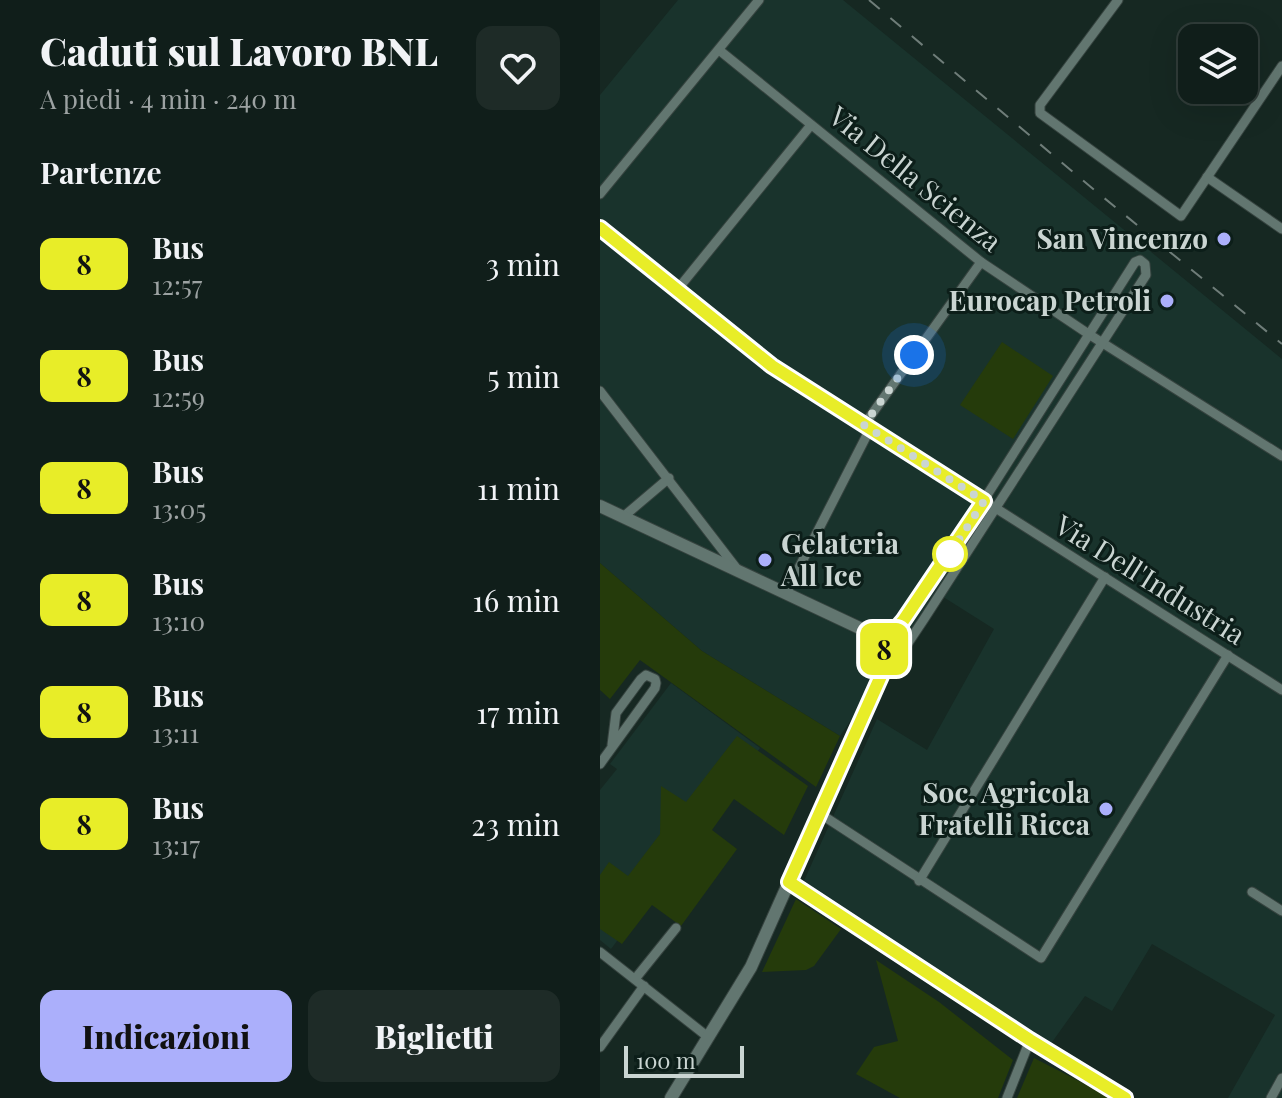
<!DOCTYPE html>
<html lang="it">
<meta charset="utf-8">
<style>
body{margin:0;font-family:"Playfair Display",serif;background:#1e2b27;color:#f1f3f6;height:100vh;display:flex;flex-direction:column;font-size:30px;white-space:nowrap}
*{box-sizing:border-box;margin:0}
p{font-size:26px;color:#9ca2a2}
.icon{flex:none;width:44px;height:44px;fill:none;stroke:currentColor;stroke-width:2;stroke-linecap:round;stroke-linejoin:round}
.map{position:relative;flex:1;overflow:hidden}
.sheet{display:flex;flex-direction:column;background:#101e1a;width:600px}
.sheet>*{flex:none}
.badge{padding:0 16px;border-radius:12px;font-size:28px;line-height:52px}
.buttons{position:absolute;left:578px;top:24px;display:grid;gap:16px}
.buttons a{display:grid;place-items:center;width:80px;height:80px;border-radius:16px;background:#101e1a;box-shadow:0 8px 32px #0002,0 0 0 2px #303c39;font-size:40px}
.scale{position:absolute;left:24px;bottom:20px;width:120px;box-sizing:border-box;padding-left:8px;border:4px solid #cad5d2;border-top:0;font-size:22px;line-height:28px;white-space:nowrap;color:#cad5d2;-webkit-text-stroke:6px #0c1e19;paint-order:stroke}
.you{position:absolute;width:40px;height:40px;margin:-20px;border:6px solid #fff;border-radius:50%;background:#1a73e8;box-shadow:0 0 0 12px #1a73e833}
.map>.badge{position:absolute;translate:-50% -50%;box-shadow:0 0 0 4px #fff}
h2{padding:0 40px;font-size:30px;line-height:72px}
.round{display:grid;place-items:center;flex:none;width:84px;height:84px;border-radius:16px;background:#1e2b27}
.overview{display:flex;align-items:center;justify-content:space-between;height:136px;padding:0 40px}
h1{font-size:38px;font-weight:800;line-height:60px}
.button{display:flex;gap:16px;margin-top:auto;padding:16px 40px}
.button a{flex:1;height:92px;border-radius:16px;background:#abaffb;color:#111;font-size:32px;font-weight:800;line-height:92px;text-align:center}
.button a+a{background:#1e2b27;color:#f1f3f6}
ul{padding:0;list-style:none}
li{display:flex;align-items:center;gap:24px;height:112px;padding:0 40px}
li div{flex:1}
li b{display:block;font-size:30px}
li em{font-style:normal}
li .badge{min-width:88px;font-weight:700;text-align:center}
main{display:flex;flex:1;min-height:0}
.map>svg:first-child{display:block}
.built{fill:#19332c}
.green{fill:#253b0b}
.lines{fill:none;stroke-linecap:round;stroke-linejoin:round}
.street-casing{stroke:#36433f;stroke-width:11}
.secondary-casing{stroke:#36433f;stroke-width:14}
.street{stroke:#627670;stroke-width:9}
.secondary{stroke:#627670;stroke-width:12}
.rail{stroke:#6f7d79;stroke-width:2;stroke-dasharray:14 14;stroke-linecap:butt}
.line-casing{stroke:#fff;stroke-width:18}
.line{stroke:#e8ed28;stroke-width:12}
.walk{stroke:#cad5d2;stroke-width:8;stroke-dasharray:0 14.4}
.poi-dot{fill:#abaffb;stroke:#0c1e19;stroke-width:3}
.stop-dot{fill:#fff;stroke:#e8ed28;stroke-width:4}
.labels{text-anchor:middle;stroke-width:6;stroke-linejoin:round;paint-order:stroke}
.street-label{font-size:28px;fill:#cad5d2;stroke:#0c1e19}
.poi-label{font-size:28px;font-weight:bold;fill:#cad5d2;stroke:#0c1e19;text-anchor:end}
</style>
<main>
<section class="sheet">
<div class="overview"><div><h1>Caduti sul Lavoro BNL</h1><p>A piedi · 4 min · 240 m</p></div><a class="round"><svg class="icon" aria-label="heart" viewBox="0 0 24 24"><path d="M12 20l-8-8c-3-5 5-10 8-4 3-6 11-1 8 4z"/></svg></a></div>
<h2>Partenze</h2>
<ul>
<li><span class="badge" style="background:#e8ed28;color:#111">8</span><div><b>Bus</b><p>12:57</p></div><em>3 min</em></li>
<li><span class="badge" style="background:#e8ed28;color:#111">8</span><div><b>Bus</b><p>12:59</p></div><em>5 min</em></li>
<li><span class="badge" style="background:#e8ed28;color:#111">8</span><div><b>Bus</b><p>13:05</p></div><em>11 min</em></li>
<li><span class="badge" style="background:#e8ed28;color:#111">8</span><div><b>Bus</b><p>13:10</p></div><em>16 min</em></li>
<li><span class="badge" style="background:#e8ed28;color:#111">8</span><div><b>Bus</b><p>13:11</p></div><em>17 min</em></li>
<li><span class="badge" style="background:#e8ed28;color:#111">8</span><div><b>Bus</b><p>13:17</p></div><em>23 min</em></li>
</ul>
<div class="button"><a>Indicazioni</a><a>Biglietti</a></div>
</section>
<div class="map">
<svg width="682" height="1098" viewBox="0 0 682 1098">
<rect width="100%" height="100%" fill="#162822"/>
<g class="built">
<polygon points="78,0 243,0 682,359 682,1098 628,1098 675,1015 552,944 512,1011 485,996 450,1045 203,883 277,719 327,750 394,629 337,593 240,736 102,651 0,563 0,95"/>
<polygon points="71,683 160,748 11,949 0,940 0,790 17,769 10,764"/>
</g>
<g class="green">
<polygon points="402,342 453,376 413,439 360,405"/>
<polygon points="0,563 102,651 240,736 216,787 40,660 10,699 0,690"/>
<polygon points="137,736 208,786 184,835 134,799 112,830 137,849 81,926 52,905 22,944 0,929 0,875 9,862 28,876 60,834 61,786 86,802"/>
<polygon points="196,899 241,929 214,966 206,970 162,972"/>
<polygon points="276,960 339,1002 413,1060 398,1098 300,1098 256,1074 274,1047 298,1041"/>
<polygon points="434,1058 512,1098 417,1098"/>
</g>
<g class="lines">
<defs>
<g id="street">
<polyline points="518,0 440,105 440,113 581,216 682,66"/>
<polyline points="119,50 381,262 490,335 682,456"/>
<polyline points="607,177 682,229"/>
<polyline points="0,194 159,0"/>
<polyline points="0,228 172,366 682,690"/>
<polyline points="77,290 211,125"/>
<polyline points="0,391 137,569"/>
<polyline points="264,425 381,262"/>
<polyline points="23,517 69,478"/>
<polyline points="186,593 270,429"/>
<polyline points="281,676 292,667 324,619 546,275 545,264 540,260 535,262 349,555 303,621 283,644"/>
<polyline points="0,764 55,688 56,683 55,679 46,675 41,679 16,713 12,745"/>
<polyline points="219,813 441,958 628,655"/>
<polyline points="319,881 505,577"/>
<polyline points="189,882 430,1040 525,1098"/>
<polyline points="652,892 682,911"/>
<polyline points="0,952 108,1037"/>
<polyline points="35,979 76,928"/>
<polyline points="0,1047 44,986"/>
<polyline points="407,1098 430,1040"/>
<polyline points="671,1098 682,1078"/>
</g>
<polyline id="secondary" points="0,506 266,631 283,644 284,658 281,676 151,967 71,1098"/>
</defs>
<use href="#street" class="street-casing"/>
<use href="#secondary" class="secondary-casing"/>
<use href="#street" class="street"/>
<use href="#secondary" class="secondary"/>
<polyline class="rail" points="269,0 492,188 682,344"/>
</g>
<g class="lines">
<defs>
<polyline id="line" points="0,228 172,366 384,501 303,621 283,644 284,658 281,676 189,882 430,1040 525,1098"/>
</defs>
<use href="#line" class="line-casing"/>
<use href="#line" class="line"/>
<polyline class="walk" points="314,355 264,425 384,501 350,554"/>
</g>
<g class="poi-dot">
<circle cx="624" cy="239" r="8"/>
<circle cx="567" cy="301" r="8"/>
<circle cx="165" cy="560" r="8"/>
<circle cx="506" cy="809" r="8"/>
</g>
<circle class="stop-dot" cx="350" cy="554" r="16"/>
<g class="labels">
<g class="street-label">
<text transform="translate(315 179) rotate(39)" y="10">Via Della Scienza</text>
<text transform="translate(550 580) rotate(32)" y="10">Via Dell'Industria</text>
</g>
<g class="poi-label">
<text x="608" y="249">San Vincenzo</text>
<text x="551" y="311">Eurocap Petroli</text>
<text x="181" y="554" text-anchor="start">Gelateria<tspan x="181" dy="32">All Ice</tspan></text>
<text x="490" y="803">Soc. Agricola<tspan x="490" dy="32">Fratelli Ricca</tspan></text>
</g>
</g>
</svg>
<div class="buttons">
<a><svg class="icon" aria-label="layers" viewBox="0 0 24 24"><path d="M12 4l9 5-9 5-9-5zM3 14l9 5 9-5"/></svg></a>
</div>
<div class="scale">100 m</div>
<div class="you" style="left:314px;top:355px"></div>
<b class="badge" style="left:284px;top:649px;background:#e8ed28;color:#111">8</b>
</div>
</main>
